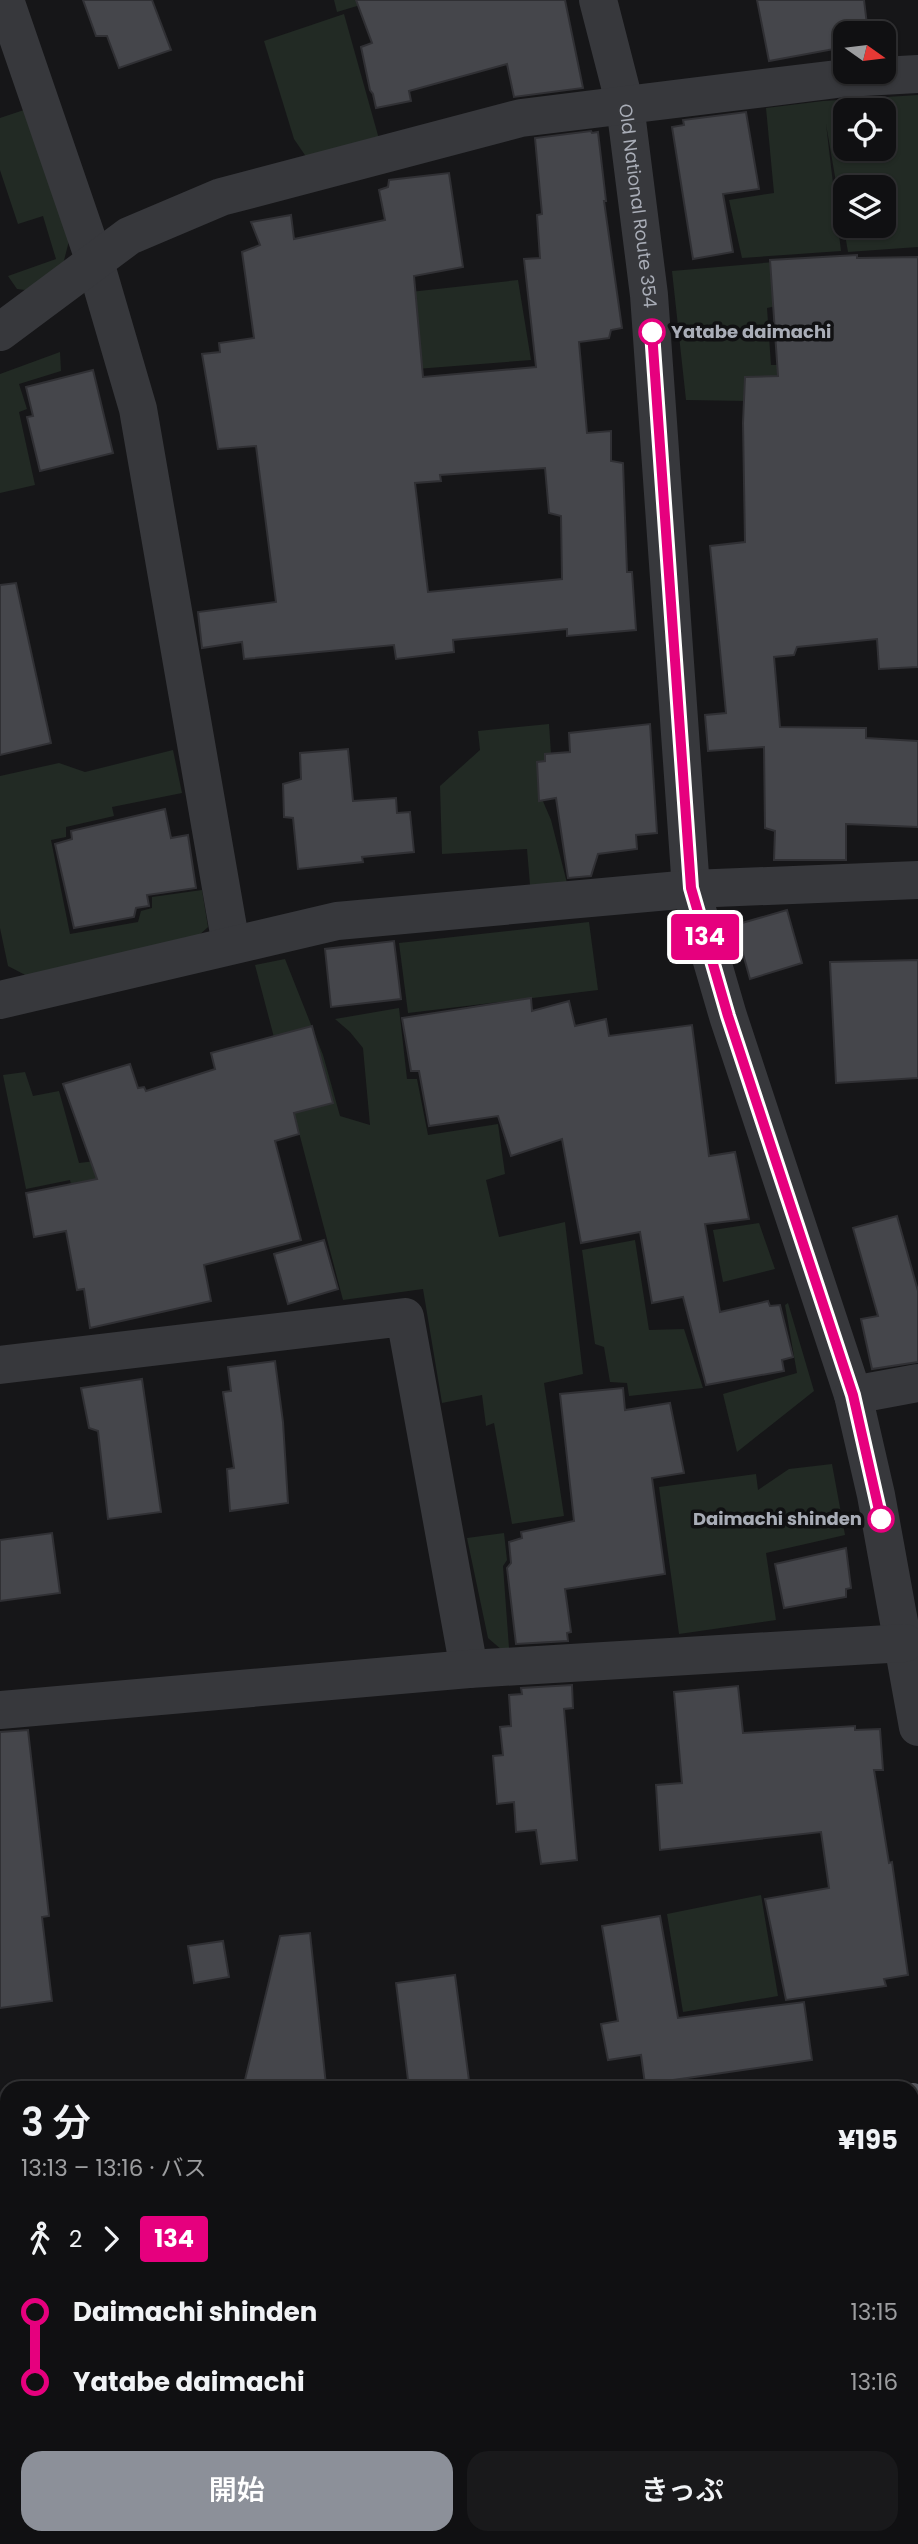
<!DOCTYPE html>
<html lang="ja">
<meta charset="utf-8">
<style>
body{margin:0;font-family:Poppins,"Noto Sans JP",sans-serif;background:#19191b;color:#f1f3f6;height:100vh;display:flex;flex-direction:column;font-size:26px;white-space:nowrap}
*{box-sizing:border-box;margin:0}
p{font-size:23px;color:#9c9d9f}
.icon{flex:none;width:38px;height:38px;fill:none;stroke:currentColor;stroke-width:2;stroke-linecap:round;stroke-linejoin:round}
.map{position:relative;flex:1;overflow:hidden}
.panel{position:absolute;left:0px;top:2081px;width:919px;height:464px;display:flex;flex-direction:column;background:#101012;border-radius:21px 21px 0 0;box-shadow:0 2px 5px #0004,0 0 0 2px #303032}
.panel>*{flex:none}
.badge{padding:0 14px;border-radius:5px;font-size:24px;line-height:46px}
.needle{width:46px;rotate:104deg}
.tools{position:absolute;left:833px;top:21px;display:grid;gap:14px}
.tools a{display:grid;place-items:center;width:63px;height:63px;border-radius:14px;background:#101012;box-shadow:0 2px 5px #0004,0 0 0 2px #303032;font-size:35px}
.map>.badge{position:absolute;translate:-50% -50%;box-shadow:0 0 0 4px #fff}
.legs{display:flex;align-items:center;gap:10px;height:77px;padding:0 21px;font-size:23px}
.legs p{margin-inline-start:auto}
.headline{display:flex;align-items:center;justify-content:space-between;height:119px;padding:0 21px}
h1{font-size:38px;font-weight:600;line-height:52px}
.button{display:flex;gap:14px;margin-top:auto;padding:14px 21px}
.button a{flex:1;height:80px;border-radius:21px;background:#8c9099;color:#fff;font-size:28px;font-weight:600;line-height:80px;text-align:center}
.button a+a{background:#19191b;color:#f1f3f6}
ul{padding:0 21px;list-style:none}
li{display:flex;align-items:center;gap:24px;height:70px;font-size:26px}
li i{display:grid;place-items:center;width:10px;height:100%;margin:0 9px;background:currentColor}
li i::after{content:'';width:18px;height:18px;margin:-9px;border:5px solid;border-radius:50%;background:#101012}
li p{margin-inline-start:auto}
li:first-child i{background:linear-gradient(#0000 50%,currentColor 0)}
li:last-child i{background:linear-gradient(currentColor 50%,#0000 0)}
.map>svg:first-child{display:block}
.built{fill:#222225}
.green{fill:#222a24;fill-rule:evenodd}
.building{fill:#45464b;stroke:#303034;stroke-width:2;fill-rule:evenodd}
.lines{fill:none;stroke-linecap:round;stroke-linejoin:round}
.minor{stroke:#37383c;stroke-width:38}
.major{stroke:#54555b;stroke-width:38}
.line-1-casing{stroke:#fff;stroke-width:16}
.line-1{stroke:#e6007e;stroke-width:10}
.stop-1-dot{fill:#fff;stroke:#e6007e;stroke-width:3.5}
.labels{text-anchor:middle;stroke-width:7;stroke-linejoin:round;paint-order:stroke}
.street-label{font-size:18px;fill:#a9adb7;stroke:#111113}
.stop-label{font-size:18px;font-weight:bold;fill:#a9adb7;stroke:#111113;text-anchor:start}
</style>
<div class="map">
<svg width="918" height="2544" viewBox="0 0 918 2544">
<rect width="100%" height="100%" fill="#161618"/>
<polygon class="built" points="0,2324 7,2324 7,2538 557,2538 558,2544 0,2544"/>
<g class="green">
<polygon points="334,0 377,0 337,12"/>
<polygon points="344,14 379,139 307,158 294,139 264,41"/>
<path d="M918,95V247L848,252L826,124L841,251L742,258L729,200L774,193L766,108L823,101ZM845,110H884V149H845ZM845,187H884V226H845Z"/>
<polygon points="24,110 69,241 61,272 33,291 17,289 8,276 56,259 43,216 18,224 0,170 0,118"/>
<polygon points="774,262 776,306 767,308 771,365 782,365 894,403 686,400 672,271"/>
<polygon points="518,280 531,360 416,369 410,292"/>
<polygon points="60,352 61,371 19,384 27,409 19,412 35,485 0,493 0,374"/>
<polygon points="549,724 551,754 542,799 551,820 567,883 530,885 527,849 442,854 440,786 480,750 478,731"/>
<polygon points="173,750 182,793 112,807 114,816 66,827 66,837 51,840 70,934 138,922 141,911 152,908 152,897 202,890 208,927 197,937 33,979 8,966 0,928 0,776 59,763 85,772"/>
<polygon points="589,922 598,990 408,1013 399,943"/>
<polygon points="285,959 323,1055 340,1116 370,1125 363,1048 350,1032 335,1019 399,1008 407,1079 417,1079 428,1135 498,1124 505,1174 486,1180 499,1237 565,1222 583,1374 544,1383 564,1516 512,1524 494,1423 486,1426 482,1395 442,1403 423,1289 343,1300 255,965"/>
<polygon points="25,1072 33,1096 59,1091 79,1163 95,1161 112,1201 82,1233 70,1180 26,1189 3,1075"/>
<polygon points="759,1223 775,1269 723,1282 713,1230"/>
<polygon points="635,1240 649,1330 684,1329 703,1388 629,1396 627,1383 610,1382 604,1347 595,1344 582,1250"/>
<polygon points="788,1303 814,1391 737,1452 723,1394 797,1373 785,1305"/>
<polygon points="832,1464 845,1535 766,1553 776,1620 679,1634 659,1487 756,1474 758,1490 789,1469"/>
<polygon points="504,1533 507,1560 503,1566 509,1648 502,1650 488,1638 467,1538"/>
<polygon points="761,1895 778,1996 683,2012 667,1914"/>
</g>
<g class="building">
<polygon points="83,0 152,0 171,50 119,68 107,36 96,36"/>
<polygon points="356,0 565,0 583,88 514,97 507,64 409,91 411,101 376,108 373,94 370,90 361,47 372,43"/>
<polygon points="757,0 864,0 868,33 845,33 845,47 769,61"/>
<polygon points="746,112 759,189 723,194 733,252 693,259 672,127 684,125 683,120"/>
<path d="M591,131L592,133L598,132L606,201H604L622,328L611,330L609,338L579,342L587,433L611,431V461L623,463L627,572H632L636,630L567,636V629L453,640L454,652L396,659L394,645L244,659L242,642L202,648L198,612L276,602L256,446L218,449L202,354L220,352L219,343L254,338L242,252L260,245L251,222L291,215L294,239L385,220L379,190L388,187L389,180L449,173L463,267L414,276L423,377L536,367L524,259L540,258L537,215L542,214L535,138ZM545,468L549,513L561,516L562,579L428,592L415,483L441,481L440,475Z"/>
<polygon points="857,255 857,258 918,257 918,667 879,669 877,639 797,647 794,655 774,657 780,727 866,728 866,738 918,741 918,827 846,824 846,860 774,860 775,831 765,828 764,747 708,751 705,715 726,713 710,546 745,542 743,423 745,377 778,376 770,260"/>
<polygon points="93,370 113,453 40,471 27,417 33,416 26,387"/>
<polygon points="16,583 51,743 0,755 0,585"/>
<polygon points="650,724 657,833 636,835 637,849 598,854 591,876 568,878 556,798 539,801 537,762 545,761 545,754 570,752 569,733"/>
<polygon points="348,749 353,801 396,798 397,813 410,812 414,852 362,857 363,862 298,869 293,818 284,817 283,784 301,779 300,753"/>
<polygon points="165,809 171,838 188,835 196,888 147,895 149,906 136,908 134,917 74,928 55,844 72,839 71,831"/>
<polygon points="787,910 802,963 750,979 735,925"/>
<polygon points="394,941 401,999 331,1007 325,949"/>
<polygon points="918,960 918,1078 836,1083 830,962"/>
<polygon points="531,998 532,1011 569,1001 575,1026 606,1019 609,1036 692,1025 709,1156 735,1152 749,1219 705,1224 720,1312 768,1301 770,1306 780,1305 793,1357 782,1360 784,1371 706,1385 683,1297 652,1303 640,1232 581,1243 562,1139 511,1156 498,1116 429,1126 419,1071 411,1071 402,1018"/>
<polygon points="312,1026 333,1103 294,1113 299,1134 275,1141 301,1240 204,1265 211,1301 90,1328 84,1289 77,1290 66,1231 34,1237 26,1193 97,1179 63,1084 130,1064 138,1088 144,1087 146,1091 215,1069 211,1053"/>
<polygon points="897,1216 918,1291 918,1362 872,1369 861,1319 878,1316 853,1228"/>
<polygon points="324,1240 338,1289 288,1304 274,1254"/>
<polygon points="275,1361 283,1422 288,1503 230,1511 227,1469 234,1468 223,1392 231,1391 228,1367"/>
<polygon points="142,1379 161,1512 108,1519 98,1431 89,1428 81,1388"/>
<polygon points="623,1388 625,1410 670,1403 684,1473 652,1478 665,1574 565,1589 571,1632 567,1633 568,1641 516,1644 507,1568 511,1563 509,1542 522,1538 521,1532 574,1521 560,1394"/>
<polygon points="52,1533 60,1593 0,1601 0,1540"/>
<polygon points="846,1548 851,1588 846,1589 846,1597 784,1608 775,1564"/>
<polygon points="572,1685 573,1708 564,1709 577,1860 541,1864 536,1830 516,1832 514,1802 497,1804 493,1756 503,1755 500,1727 511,1726 509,1695 522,1694 521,1688"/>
<polygon points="738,1686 743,1733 855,1726 855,1730 880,1729 883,1770 874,1770 889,1863 892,1862 908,1975 884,1979 886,1986 786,2000 765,1899 829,1888 821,1832 660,1850 656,1785 682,1783 674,1692"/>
<polygon points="28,1730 49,1916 42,1917 52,2001 0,2008 0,1732"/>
<polygon points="660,1916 678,2018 804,2002 812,2060 645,2084 641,2055 608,2060 601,2024 618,2021 602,1926"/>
<polygon points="310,1933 326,2085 296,2088 243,2088 280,1936"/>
<polygon points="223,1941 229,1977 194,1983 188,1946"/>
<polygon points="455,1975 470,2088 409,2088 396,1983"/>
</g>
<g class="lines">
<g class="minor">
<polyline points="5,0 95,262 138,409 231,945"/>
<path id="s1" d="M598,0L625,105L649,295L691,889L728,1016L853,1395L876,1495L918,1727"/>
<polyline points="0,332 129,236 221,197 521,118 845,78 918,74"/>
<polyline points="0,1000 337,921 691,889 918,880"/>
<polyline points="0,1365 405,1317 469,1669"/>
<polyline points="853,1395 918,1383"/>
<polyline points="0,1710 469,1669 905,1643"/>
<polyline points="587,2538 587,2544"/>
</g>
<g class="major">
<polyline points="912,2102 918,2105"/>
<polyline points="912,2161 918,2158"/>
<polyline points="0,2206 7,2205"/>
<polyline points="0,2264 7,2263"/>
</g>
</g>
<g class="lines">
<defs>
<polyline id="line-1" points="652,332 691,888 728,1016 853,1395 881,1519"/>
</defs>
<use href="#line-1" class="line-1-casing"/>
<use href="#line-1" class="line-1"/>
</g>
<g class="stop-1-dot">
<circle cx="652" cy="332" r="12"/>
<circle cx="881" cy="1519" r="12"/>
</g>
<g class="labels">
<g class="street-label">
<text dy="6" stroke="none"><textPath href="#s1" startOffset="210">Old National Route 354</textPath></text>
</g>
<g class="stop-label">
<text x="671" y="338">Yatabe daimachi</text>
<text x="862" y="1525" text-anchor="end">Daimachi shinden</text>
</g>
</g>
</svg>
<div class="tools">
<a><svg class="needle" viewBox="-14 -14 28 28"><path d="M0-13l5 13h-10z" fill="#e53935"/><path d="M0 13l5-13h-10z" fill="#9c9d9f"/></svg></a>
<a><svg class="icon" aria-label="locate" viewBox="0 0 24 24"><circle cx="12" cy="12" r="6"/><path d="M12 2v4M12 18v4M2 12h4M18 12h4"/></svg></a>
<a><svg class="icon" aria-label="layers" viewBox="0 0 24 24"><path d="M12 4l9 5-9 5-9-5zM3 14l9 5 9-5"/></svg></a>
</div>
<b class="badge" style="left:705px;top:937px;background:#e6007e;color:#fff">134</b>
<section class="panel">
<div class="headline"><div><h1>3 分</h1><p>13:13 – 13:16 · バス</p></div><b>¥195</b></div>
<div class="legs"><svg class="icon" aria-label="walk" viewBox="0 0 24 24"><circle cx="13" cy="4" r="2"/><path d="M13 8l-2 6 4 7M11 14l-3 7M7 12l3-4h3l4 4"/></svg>2<svg class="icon" aria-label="forward" viewBox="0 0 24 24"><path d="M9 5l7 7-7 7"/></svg><b class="badge" style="background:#e6007e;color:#fff">134</b></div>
<ul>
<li><i style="color:#e6007e"></i><b>Daimachi shinden</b><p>13:15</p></li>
<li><i style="color:#e6007e"></i><b>Yatabe daimachi</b><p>13:16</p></li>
</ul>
<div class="button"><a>開始</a><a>きっぷ</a></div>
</section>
</div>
